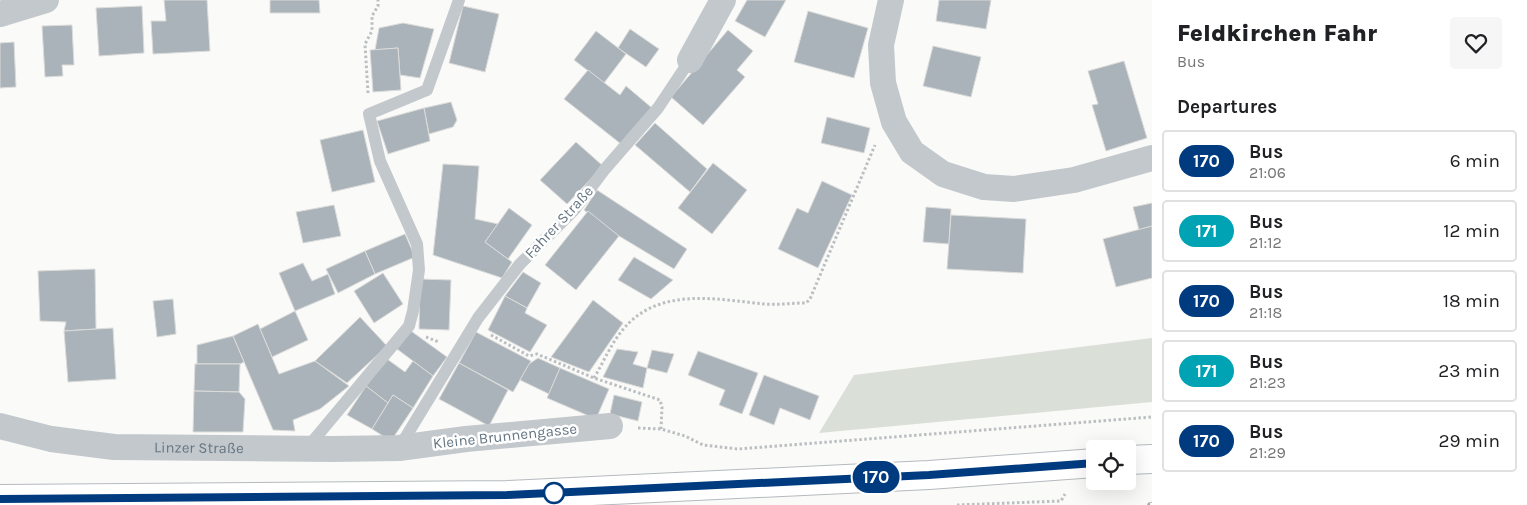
<!DOCTYPE html>
<meta charset="utf-8">
<style>
body{margin:0;font-family:Karla,sans-serif;background:#f6f6f6;color:#202124;height:100vh;display:flex;flex-direction:column;font-size:19px;white-space:nowrap}
*{box-sizing:border-box;margin:0}
p{font-size:16px;color:#757577}
.icon{flex:none;width:28px;height:28px;fill:none;stroke:currentColor;stroke-width:2;stroke-linecap:round;stroke-linejoin:round}
.map{position:relative;flex:1;overflow:hidden}
.details{display:flex;flex-direction:column;background:#fff;width:375px}
.details>*{flex:none}
.badge{padding:0 10px;border-radius:16px;font-size:18px;line-height:32px}
.controls{position:absolute;left:1086px;top:440px;display:grid;gap:10px}
.controls a{display:grid;place-items:center;width:50px;height:50px;border-radius:5px;background:#fff;box-shadow:0 5px 20px #0002;font-size:25px}
.map>.badge{position:absolute;translate:-50% -50%;box-shadow:0 0 0 2px #fff}
h2{padding:0 25px;font-size:19px;line-height:45px}
.round{display:grid;place-items:center;flex:none;width:52px;height:52px;border-radius:5px;background:#f6f6f6}
.overview{display:flex;align-items:center;justify-content:space-between;height:85px;padding:0 25px}
h1{font-size:24px;font-weight:800;line-height:38px}
ul{padding:0;list-style:none}
li{display:flex;align-items:center;gap:15px;height:62px;margin:0 10px 8px;padding:0 15px;border:2px solid #e0e0e0;border-radius:5px}
li div{flex:1}
li b{display:block;font-size:19px}
li em{font-style:normal}
li .badge{min-width:55px;font-weight:700;text-align:center}
main{display:flex;flex:1;min-height:0}
.map>svg:first-child{display:block}
.green{fill:#dadfd7}
.building{fill:#aab3b9;stroke:#dcdcda}
.lines{fill:none;stroke-linecap:round;stroke-linejoin:round}
.primary-casing{stroke:#b5babe;stroke-width:30}
.path{stroke:#bbbfc2;stroke-width:3;stroke-dasharray:2.5 2.5;stroke-linecap:butt}
.service{stroke:#c3c8cc;stroke-width:12}
.minor{stroke:#c3c8cc;stroke-width:26}
.primary{stroke:#fff;stroke-width:28}
.rail-casing{stroke:#a2aab0;stroke-width:5.5}
.rail{stroke:#fff;stroke-width:4;stroke-dasharray:11;stroke-linecap:butt}
.line-casing{stroke:#fff;stroke-width:11}
.line{stroke:#003b80;stroke-width:8}
.stop-dot{fill:#fff;stroke:#003b80;stroke-width:2.5}
.labels{text-anchor:middle;stroke-width:5;stroke-linejoin:round;paint-order:stroke}
.street-label{font-size:15px;fill:#657683;stroke:#fff}
</style>
<main>
<div class="map">
<svg width="1152" height="505" viewBox="0 0 1152 505">
<rect width="100%" height="100%" fill="#fafaf8"/>
<polygon class="green" points="1152,338 1152,402 819,433 854,375"/>
<g class="building">
<polygon points="164,0 207,0 210,51 153,54 151,21 166,21"/>
<polygon points="270,0 319,0 320,13 270,13"/>
<polygon points="747,0 786,0 765,37 735,21"/>
<polygon points="939,0 991,0 986,29 936,21"/>
<polygon points="142,6 144,53 99,56 96,8"/>
<polygon points="463,6 499,14 485,72 449,63"/>
<polygon points="808,11 868,28 854,78 794,62"/>
<polygon points="403,23 434,29 420,78 400,75 398,48 375,50 379,28"/>
<polygon points="72,25 74,65 62,65 63,76 45,77 42,26"/>
<polygon points="630,29 659,49 646,67 618,48"/>
<polygon points="728,30 753,51 737,70 745,77 703,125 671,97"/>
<polygon points="596,31 626,54 604,83 574,60"/>
<polygon points="14,42 16,87 0,88 0,43"/>
<polygon points="933,46 981,57 971,97 923,86"/>
<polygon points="398,48 401,90 373,92 370,50"/>
<polygon points="1124,61 1147,138 1106,151 1092,105 1098,104 1088,71"/>
<polygon points="588,70 620,95 626,86 652,108 621,144 564,99"/>
<polygon points="451,102 457,120 453,127 429,134 424,108"/>
<polygon points="424,108 430,141 388,154 377,121"/>
<polygon points="827,117 870,128 864,153 821,143"/>
<polygon points="655,123 707,169 690,192 635,145"/>
<polygon points="363,130 375,182 332,192 320,140"/>
<polygon points="576,142 603,166 567,204 540,180"/>
<polygon points="713,163 747,190 712,234 678,208"/>
<polygon points="443,164 479,166 475,219 498,224 485,242 512,262 502,278 433,255"/>
<polygon points="822,181 852,195 818,268 778,249 797,208 808,213"/>
<polygon points="597,190 687,249 674,269 619,236 584,210"/>
<polygon points="1152,203 1152,226 1139,230 1133,207"/>
<polygon points="334,205 341,236 303,243 296,212"/>
<polygon points="926,207 951,209 949,244 923,242"/>
<polygon points="509,208 532,225 508,259 485,242"/>
<polygon points="588,211 619,236 576,290 545,265"/>
<polygon points="951,215 1026,219 1023,273 947,269"/>
<polygon points="1152,226 1152,278 1116,287 1103,239"/>
<polygon points="405,234 415,257 375,274 365,251"/>
<polygon points="365,251 375,274 338,293 326,269"/>
<polygon points="634,257 673,280 651,299 618,280"/>
<polygon points="303,263 312,281 328,274 335,294 295,311 279,273"/>
<polygon points="95,269 96,329 64,331 66,322 40,321 38,271"/>
<polygon points="523,272 541,283 527,308 505,296"/>
<polygon points="383,273 403,304 374,323 354,291"/>
<polygon points="420,279 451,280 449,330 419,329"/>
<polygon points="505,296 527,308 525,313 547,325 530,352 488,330"/>
<polygon points="173,299 176,334 157,337 153,301"/>
<polygon points="593,300 623,323 589,372 551,357"/>
<polygon points="295,311 308,340 272,357 260,329"/>
<polygon points="360,317 387,346 347,383 315,361"/>
<polygon points="258,324 279,374 315,361 349,386 320,409 293,420 295,431 273,430 233,336"/>
<polygon points="113,328 116,379 68,382 64,331"/>
<polygon points="411,331 447,357 433,376 397,349"/>
<polygon points="476,332 531,361 513,392 459,363"/>
<polygon points="233,336 244,362 240,364 197,364 197,345"/>
<polygon points="617,349 638,352 633,364 647,368 643,388 603,377"/>
<polygon points="652,350 674,354 667,373 647,368"/>
<polygon points="698,351 758,373 742,414 719,405 725,390 688,375"/>
<polygon points="538,358 560,368 549,394 520,380 529,364"/>
<polygon points="387,359 405,372 413,361 433,376 413,408 393,395 388,403 366,386"/>
<polygon points="459,363 508,390 489,426 439,399"/>
<polygon points="195,364 240,364 239,392 194,391"/>
<polygon points="560,368 609,389 596,419 547,398"/>
<polygon points="764,375 819,396 810,420 780,408 774,425 749,415"/>
<polygon points="366,386 388,403 372,429 347,415"/>
<polygon points="194,391 239,392 245,399 243,432 193,432"/>
<polygon points="393,395 413,408 391,441 372,429"/>
<polygon points="614,395 642,402 638,421 610,414"/>
</g>
<g class="lines">
<defs>
<g id="primary">
<polyline points="1128,460 1152,459"/>
<polyline points="0,499 507,495 929,475 1095,463"/>
</g>
</defs>
<use href="#primary" class="primary-casing"/>
<g class="path">
<polyline points="368,93 365,44 372,31 372,16 378,6 378,0"/>
<polyline points="491,335 529,356 537,354 594,378 660,400 662,407 661,429"/>
<polyline points="426,337 439,342"/>
<path d="M594,378C603,363 610,346 621,332C656,286 716,299 764,304C778,305 792,303 806,303L810,299L875,145"/>
<polyline points="638,428 661,429 685,436 703,445 738,449 1152,417"/>
<polyline points="957,505 1061,501 1065,494"/>
</g>
<g class="service">
<polyline points="307,448 409,326 413,311 419,270 417,244 380,161 369,114 427,90 459,0"/>
<polyline points="399,448 478,318 520,264 575,209 605,169 658,108 690,60"/>
</g>
<g class="minor">
<polyline points="891,0 881,45 883,83 894,122 912,152 943,174 984,187 1014,189 1074,180 1152,158"/>
<polyline points="0,14 46,0"/>
<polyline points="690,60 723,0"/>
<path id="s1" d="M0,426L51,439L114,447L332,449L399,448L466,439L610,426"/>
</g>
<use href="#primary" class="primary"/>
<defs>
<polyline id="rail" points="1150,505 1152,505"/>
</defs>
<use href="#rail" class="rail-casing"/>
<use href="#rail" class="rail"/>
</g>
<g class="lines">
<defs>
<polyline id="line" points="0,499 507,495 929,475 1095,463"/>
</defs>
<use href="#line" class="line-casing"/>
<use href="#line" class="line"/>
</g>
<circle class="stop-dot" cx="554" cy="493" r="10"/>
<g class="labels">
<g class="street-label">
<text transform="translate(559 222) rotate(-47)" y="5">Fahrer Straße</text>
<text transform="translate(505 436) rotate(-6)" y="5">Kleine Brunnengasse</text>
<text dy="5" stroke="none"><textPath href="#s1" startOffset="201">Linzer Straße</textPath></text>
</g>
</g>
</svg>
<div class="controls">
<a><svg class="icon" aria-label="locate" viewBox="0 0 24 24"><circle cx="12" cy="12" r="6"/><path d="M12 2v4M12 18v4M2 12h4M18 12h4"/></svg></a>
</div>
<b class="badge" style="left:876px;top:477px;background:#003b80;color:#fff">170</b>
</div>
<section class="details">
<div class="overview"><div><h1>Feldkirchen Fahr</h1><p>Bus</p></div><a class="round"><svg class="icon" aria-label="heart" viewBox="0 0 24 24"><path d="M12 20l-8-8c-3-5 5-10 8-4 3-6 11-1 8 4z"/></svg></a></div>
<h2>Departures</h2>
<ul>
<li><span class="badge" style="background:#003b80;color:#fff">170</span><div><b>Bus</b><p>21:06</p></div><em>6 min</em></li>
<li><span class="badge" style="background:#00a3b4;color:#fff">171</span><div><b>Bus</b><p>21:12</p></div><em>12 min</em></li>
<li><span class="badge" style="background:#003b80;color:#fff">170</span><div><b>Bus</b><p>21:18</p></div><em>18 min</em></li>
<li><span class="badge" style="background:#00a3b4;color:#fff">171</span><div><b>Bus</b><p>21:23</p></div><em>23 min</em></li>
<li><span class="badge" style="background:#003b80;color:#fff">170</span><div><b>Bus</b><p>21:29</p></div><em>29 min</em></li>
</ul>
</section>
</main>
